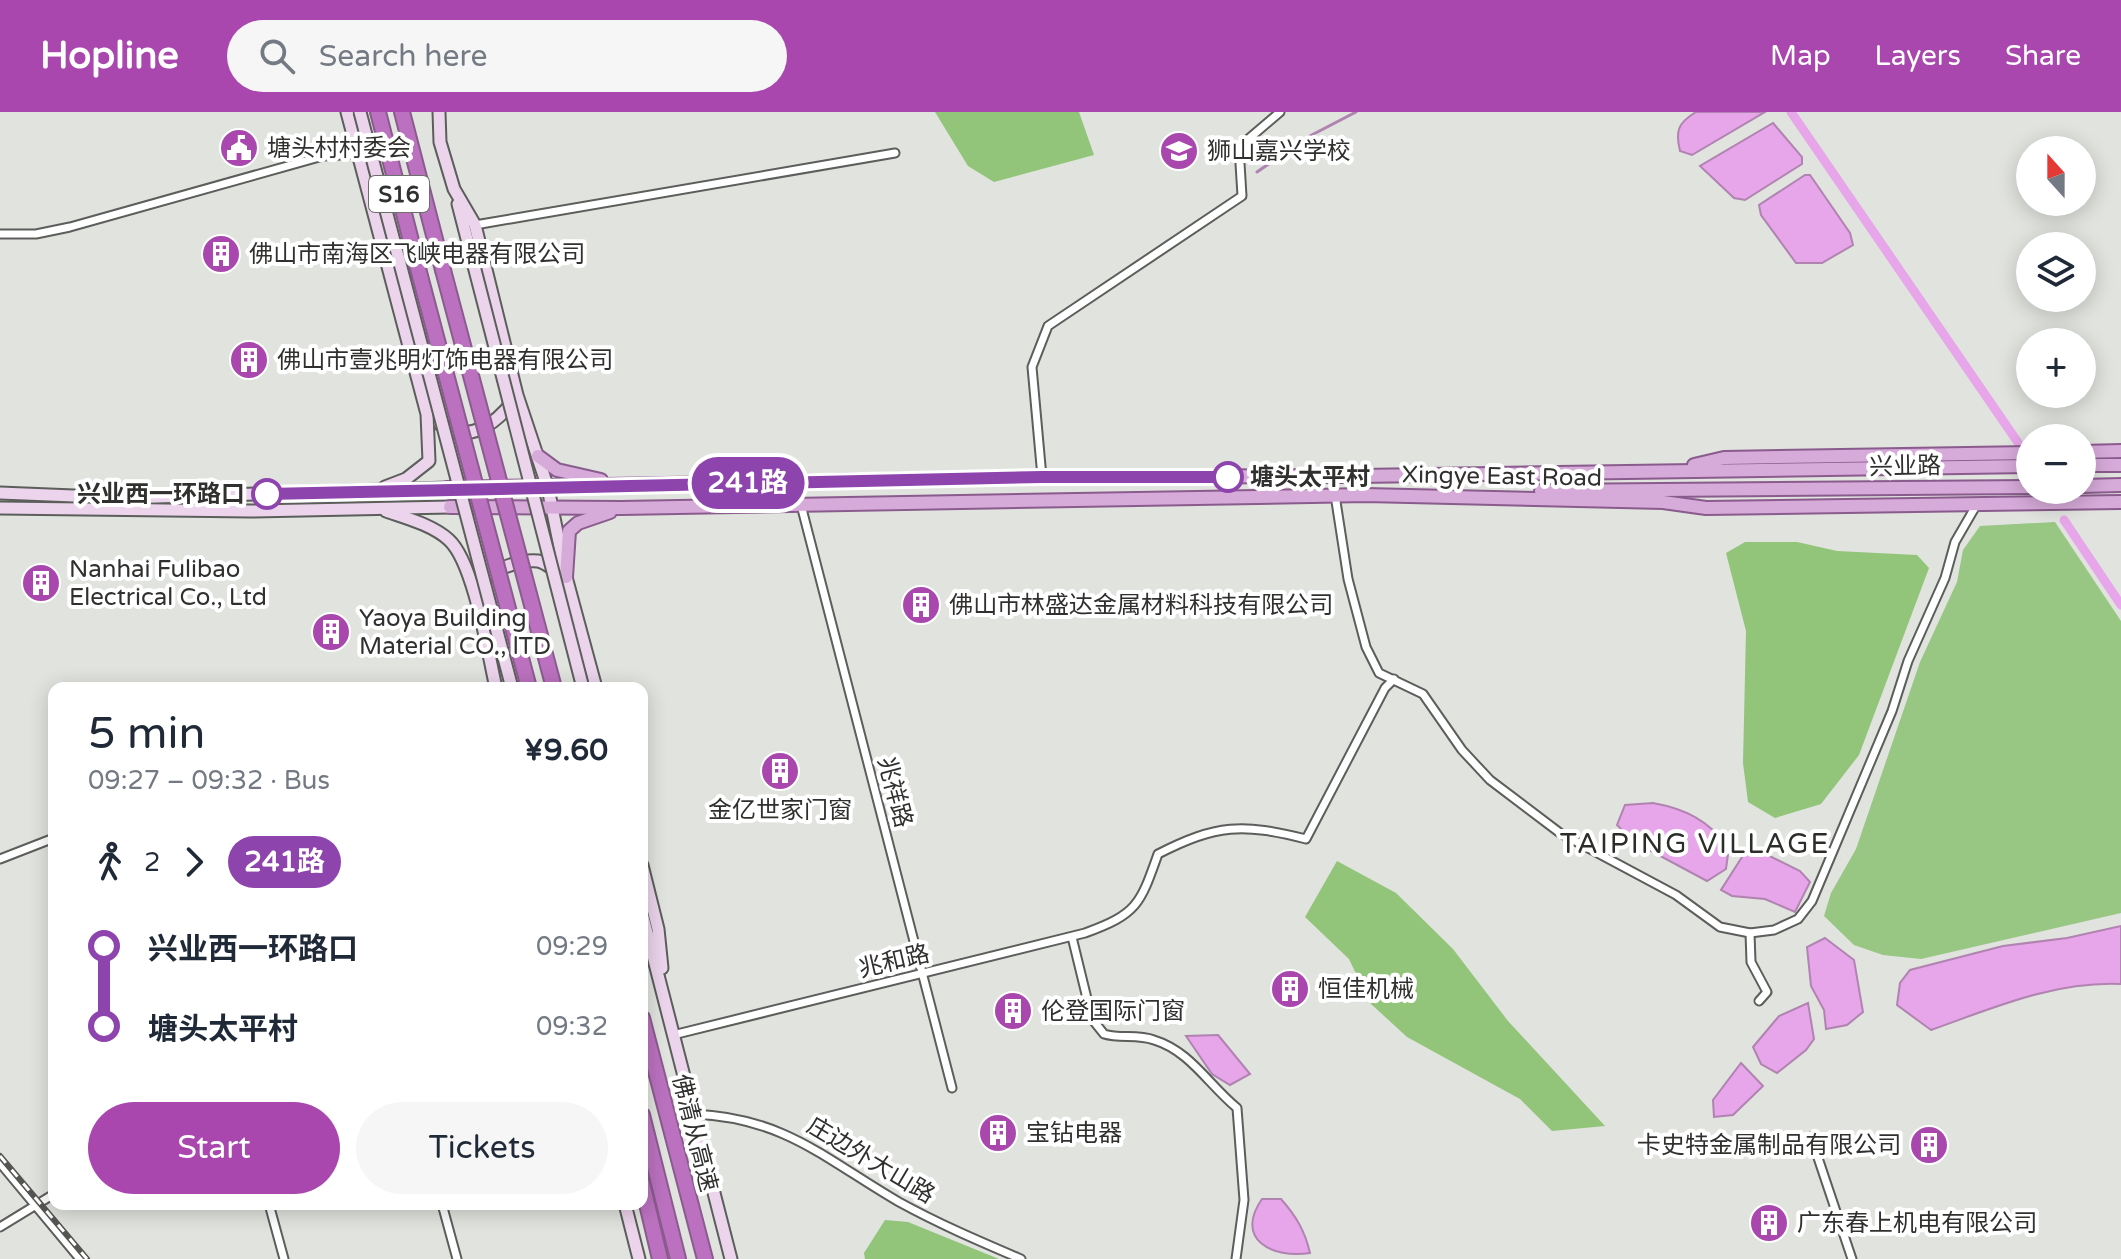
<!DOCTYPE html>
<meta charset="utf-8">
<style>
body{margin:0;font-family:"Varela Round","Noto Sans SC",sans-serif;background:#f6f6f7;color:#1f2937;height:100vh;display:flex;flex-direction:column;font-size:30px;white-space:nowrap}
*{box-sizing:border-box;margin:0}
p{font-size:26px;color:#747a83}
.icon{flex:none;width:44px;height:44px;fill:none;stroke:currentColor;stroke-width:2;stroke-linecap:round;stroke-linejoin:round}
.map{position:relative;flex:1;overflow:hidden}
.drawer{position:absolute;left:48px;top:570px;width:600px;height:528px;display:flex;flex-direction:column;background:#fff;border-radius:16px;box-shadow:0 4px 20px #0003}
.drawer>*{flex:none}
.badge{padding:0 16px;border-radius:26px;font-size:28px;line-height:52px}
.needle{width:52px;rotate:339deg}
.buttons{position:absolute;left:2016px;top:24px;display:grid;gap:16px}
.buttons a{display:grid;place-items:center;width:80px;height:80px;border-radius:50%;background:#fff;box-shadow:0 4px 20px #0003;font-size:40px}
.map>.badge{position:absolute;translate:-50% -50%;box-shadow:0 0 0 4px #fff}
.legs{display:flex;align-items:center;gap:12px;height:88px;padding:0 40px;font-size:26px}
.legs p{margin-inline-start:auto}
.headline{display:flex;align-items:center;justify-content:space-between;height:136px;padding:0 40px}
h1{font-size:44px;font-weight:600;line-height:60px}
.cta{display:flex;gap:16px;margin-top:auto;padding:16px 40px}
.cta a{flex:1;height:92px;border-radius:48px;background:#a947ae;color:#fff;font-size:32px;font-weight:600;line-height:92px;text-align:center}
.cta a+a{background:#f6f6f7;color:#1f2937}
ul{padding:0 40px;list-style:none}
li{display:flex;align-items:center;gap:28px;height:80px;font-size:30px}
li i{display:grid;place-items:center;width:12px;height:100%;margin:0 10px;background:currentColor}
li i::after{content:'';width:20px;height:20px;margin:-10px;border:6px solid;border-radius:50%;background:#fff}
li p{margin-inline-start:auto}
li:first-child i{background:linear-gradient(#0000 50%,currentColor 0)}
li:last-child i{background:linear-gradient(currentColor 50%,#0000 0)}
header{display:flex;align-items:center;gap:48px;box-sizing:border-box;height:112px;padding:0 40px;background:#a947ae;color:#fff}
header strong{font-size:38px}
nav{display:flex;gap:44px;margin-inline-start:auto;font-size:28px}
.search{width:560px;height:72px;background:#f6f6f7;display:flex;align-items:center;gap:20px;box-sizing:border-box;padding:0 28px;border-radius:44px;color:#747a83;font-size:30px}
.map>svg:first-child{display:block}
.green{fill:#98c683}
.forest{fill:#92c479}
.water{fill:#e7a6e9;stroke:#b083b1;stroke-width:2}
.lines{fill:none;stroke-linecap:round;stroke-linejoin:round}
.stream{stroke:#b083b1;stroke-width:3}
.canal{stroke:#e7a6e9;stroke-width:9}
.minor-casing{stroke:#5b5e5a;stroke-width:11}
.secondary-casing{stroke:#5b5e5a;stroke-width:15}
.primary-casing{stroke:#8a5b8d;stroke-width:16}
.motorway-casing{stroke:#8a5b8d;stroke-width:18}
.minor{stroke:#fff;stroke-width:7}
.secondary{stroke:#ebd4ec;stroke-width:11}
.primary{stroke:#d6aad9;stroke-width:12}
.motorway{stroke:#bb71bf;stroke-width:14}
.rail-casing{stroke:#555653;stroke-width:6}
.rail{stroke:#fff;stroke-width:3;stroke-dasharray:9;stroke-linecap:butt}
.secondary-bridge-casing{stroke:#5b5e5a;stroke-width:15;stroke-linecap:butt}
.motorway-bridge-casing{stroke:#8a5b8d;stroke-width:18;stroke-linecap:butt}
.secondary-bridge{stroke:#ebd4ec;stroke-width:11}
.motorway-bridge{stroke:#bb71bf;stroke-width:14}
.line-1-casing{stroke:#fff;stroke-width:18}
.line-1{stroke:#8e44ad;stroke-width:12}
.stop-1-dot{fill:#fff;stroke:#8e44ad;stroke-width:4}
.labels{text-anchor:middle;stroke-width:8;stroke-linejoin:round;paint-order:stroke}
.shield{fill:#fff;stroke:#6e6f6d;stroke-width:2}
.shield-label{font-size:22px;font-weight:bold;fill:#30312f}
.poi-label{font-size:24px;fill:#30312f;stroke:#fff;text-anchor:start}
.street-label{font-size:24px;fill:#30312f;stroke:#fff}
.stop-label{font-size:24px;font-weight:bold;fill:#30312f;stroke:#fff;text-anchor:start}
.quarter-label{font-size:28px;letter-spacing:2px;fill:#2b2d29;stroke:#fff}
</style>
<header>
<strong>Hopline</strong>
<div class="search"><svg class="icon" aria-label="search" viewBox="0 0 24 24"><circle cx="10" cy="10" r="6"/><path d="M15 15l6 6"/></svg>Search here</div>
<nav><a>Map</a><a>Layers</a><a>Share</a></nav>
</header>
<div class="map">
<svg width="2121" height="1147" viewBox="0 0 2121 1147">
<rect width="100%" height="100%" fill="#e0e3de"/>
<polygon class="green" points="2055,410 2121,509 2121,801 1921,847 1883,843 1854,833 1824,804 1831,781 1856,737 1920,550 1957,470 1963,438 1980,414"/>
<g class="forest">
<polygon points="935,0 1079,0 1094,43 994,70 968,54"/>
<polygon points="1745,430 1797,430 1837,439 1917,443 1929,456 1859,643 1821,692 1775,706 1748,690 1743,651 1746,519 1726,441"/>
<polygon points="1337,749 1396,781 1453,837 1508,909 1605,1014 1552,1019 1520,987 1407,925 1370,891 1349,847 1305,805"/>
<polygon points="885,1108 908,1110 999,1147 865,1147 864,1141"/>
</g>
<g class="water">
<path d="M1696,0H1765L1692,43L1680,39C1675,19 1678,11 1696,0Z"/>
<polygon points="1773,11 1802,45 1802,52 1745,88 1734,86 1700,54"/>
<polygon points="1805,63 1810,63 1850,121 1853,133 1822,151 1796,151 1761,103 1759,93"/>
<path d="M1653,691C1686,697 1707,708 1729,735L1726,757L1707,769L1634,730L1617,713L1625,693Z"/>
<polygon points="1749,734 1800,759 1810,770 1795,800 1765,787 1732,784 1721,778"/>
<path d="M2121,814V872C2054,869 1993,896 1931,918L1897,893L1900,871L1910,858L2003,834L2067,826Z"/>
<polygon points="1825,826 1854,848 1863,900 1847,913 1826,917 1824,898 1811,874 1807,835"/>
<polygon points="1808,891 1814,927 1806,938 1777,961 1761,952 1753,935 1779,904"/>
<polygon points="1218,923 1250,962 1230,973 1212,962 1186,924"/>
<polygon points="1741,951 1763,974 1733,1003 1714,1005 1713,988"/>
<path d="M1262,1087H1281C1296,1104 1305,1119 1310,1141C1272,1147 1234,1127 1262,1087Z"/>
</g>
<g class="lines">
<polyline class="stream" points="1257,60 1306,26 1356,0"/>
<g class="canal">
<polyline points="1791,0 2019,332"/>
<polyline points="2064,408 2121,493"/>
</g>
<defs>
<g id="minor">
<polyline points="475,113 895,41"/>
<polyline points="0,122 36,122 70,115 323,44 360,42"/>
<polyline points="1042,365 1032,255 1048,214 1242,84 1239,35 1280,0"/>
<polyline points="1335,383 1348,467 1366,535 1379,561 1423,582 1462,638 1490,668 1560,721 1676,783 1720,815 1750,821 1774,818 1798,807 1812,789 1892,599 1908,549 1945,466 1955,430 1977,392"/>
<polyline points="801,393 952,976"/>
<polyline points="0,747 54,726"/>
<polyline points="1750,821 1751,850 1767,880 1759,889"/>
<path d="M1072,825L1092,907L1104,922C1120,927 1137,922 1154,928C1190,939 1208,972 1237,996L1244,1088L1236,1147"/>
<path d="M673,923L1085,821C1137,802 1140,793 1158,742C1217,712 1242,711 1306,727L1385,576L1394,567"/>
<path d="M694,1002C785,1006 825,1047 899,1090C939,1112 979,1129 1021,1147"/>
<polyline points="1811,1025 1852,1147"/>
<polyline points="0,1051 80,1147"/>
<polyline points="269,1092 284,1147"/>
<polyline points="442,1092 457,1147"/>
<polyline points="0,1115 54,1082"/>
</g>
<g id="secondary">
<polyline points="347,0 427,302 429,349 406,367 385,375"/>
<polyline points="439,0 440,30 454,77 475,113 517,283 548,376 566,465 596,576"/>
<polyline points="458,92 474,154"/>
<path d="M440,312C467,333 496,312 513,289"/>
<polyline points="0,381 123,386 447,376"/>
<polyline points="0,396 251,399 450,395"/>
<path d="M386,399C406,406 433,413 449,428C474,451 488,541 496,576"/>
<path d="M478,474C488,459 519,447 538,449C544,450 550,455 555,458"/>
<polyline points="642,753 658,817 662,856"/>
<polyline points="642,801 731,1147"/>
<polyline points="625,1092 639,1147"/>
</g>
<g id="primary">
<polyline points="2082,340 2121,339"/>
<polyline points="538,344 557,358 601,368"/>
<polyline points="1694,353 1724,346 2030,341"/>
<polyline points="2082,353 2121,353"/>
<polyline points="2082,374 2121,373"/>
<polyline points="447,376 1042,365 1359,364 2030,354"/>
<polyline points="1541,379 2030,375"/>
<polyline points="450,395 621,396 1366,383 1663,390 1706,396 2121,390"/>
<polyline points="566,465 569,419 578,411 610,400"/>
</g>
<g id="motorway">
<polyline points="378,0 420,164"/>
<polyline points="402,0 443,158"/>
<polyline points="642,906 705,1147"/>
<polyline points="642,1003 678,1147"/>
<polyline points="642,1071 660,1147"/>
</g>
</defs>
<use href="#minor" class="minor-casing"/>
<use href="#secondary" class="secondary-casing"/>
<use href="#primary" class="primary-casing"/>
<use href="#motorway" class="motorway-casing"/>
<use href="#minor" class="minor"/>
<use href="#secondary" class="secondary"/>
<use href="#primary" class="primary"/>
<use href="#motorway" class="motorway"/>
<defs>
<polyline id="rail" points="0,1044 87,1147"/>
</defs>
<use href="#rail" class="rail-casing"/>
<use href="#rail" class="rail"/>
<defs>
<g id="secondary-bridge">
<polyline points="360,0 512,576"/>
<polyline points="474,154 583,576"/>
</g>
<g id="motorway-bridge">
<polyline points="443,158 554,576"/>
<polyline points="420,164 529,576"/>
</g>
</defs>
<use href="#secondary-bridge" class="secondary-bridge-casing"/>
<use href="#motorway-bridge" class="motorway-bridge-casing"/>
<use href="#secondary-bridge" class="secondary-bridge"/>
<use href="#motorway-bridge" class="motorway-bridge"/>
</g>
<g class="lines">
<defs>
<polyline id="line-1" points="267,382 1042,365 1228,365"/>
</defs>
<use href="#line-1" class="line-1-casing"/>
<use href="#line-1" class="line-1"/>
</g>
<defs>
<symbol id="civic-disc" viewBox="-11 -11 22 22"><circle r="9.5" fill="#a947ae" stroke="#fff"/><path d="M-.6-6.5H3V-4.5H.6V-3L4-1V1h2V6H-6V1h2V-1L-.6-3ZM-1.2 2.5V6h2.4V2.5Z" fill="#fff"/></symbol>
<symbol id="school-disc" viewBox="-11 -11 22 22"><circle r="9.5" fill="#a947ae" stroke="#fff"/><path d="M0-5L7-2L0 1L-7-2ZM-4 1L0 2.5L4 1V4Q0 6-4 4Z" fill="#fff"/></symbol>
<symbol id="building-disc" viewBox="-11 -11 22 22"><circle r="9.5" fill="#a947ae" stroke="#fff"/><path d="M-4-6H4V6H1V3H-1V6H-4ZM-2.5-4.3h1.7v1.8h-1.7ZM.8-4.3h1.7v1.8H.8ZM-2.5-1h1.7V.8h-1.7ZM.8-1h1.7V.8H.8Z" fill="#fff"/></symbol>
</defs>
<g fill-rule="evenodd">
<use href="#civic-disc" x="217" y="14" width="44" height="44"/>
<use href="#school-disc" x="1157" y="17" width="44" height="44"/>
<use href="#building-disc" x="199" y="120" width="44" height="44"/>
<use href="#building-disc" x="227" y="226" width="44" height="44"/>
<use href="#building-disc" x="19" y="449" width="44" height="44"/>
<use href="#building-disc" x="899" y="471" width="44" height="44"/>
<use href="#building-disc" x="309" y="498" width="44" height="44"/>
<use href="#building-disc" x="758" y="637" width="44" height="44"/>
<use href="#building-disc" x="1268" y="855" width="44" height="44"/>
<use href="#building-disc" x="991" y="877" width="44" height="44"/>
<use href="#building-disc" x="976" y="999" width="44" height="44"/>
<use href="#building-disc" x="1907" y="1011" width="44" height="44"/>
<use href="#building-disc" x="1747" y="1089" width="44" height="44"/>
</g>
<g class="stop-1-dot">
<circle cx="1228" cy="365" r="14"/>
<circle cx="267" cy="382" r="14"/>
</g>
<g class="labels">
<rect class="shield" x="369" y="64" width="60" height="36" rx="6"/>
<g class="shield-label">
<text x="399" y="90">S16</text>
</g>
<g class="poi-label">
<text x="267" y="44">塘头村村委会</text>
<text x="1207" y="47">狮山嘉兴学校</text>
<text x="249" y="150">佛山市南海区飞峡电器有限公司</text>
<text x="277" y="256">佛山市壹兆明灯饰电器有限公司</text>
<text x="69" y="465">Nanhai Fulibao<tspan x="69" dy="28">Electrical Co., Ltd</tspan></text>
<text x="949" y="501">佛山市林盛达金属材料科技有限公司</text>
<text x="359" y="514">Yaoya Building<tspan x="359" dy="28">Material CO., lTD</tspan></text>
<text x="780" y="706" text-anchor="middle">金亿世家门窗</text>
<text x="1318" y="885">恒佳机械</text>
<text x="1041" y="907">伦登国际门窗</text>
<text x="1026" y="1029">宝钻电器</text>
<text x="1901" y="1041" text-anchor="end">卡史特金属制品有限公司</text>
<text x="1797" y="1119">广东春上机电有限公司</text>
</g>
<g class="street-label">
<text transform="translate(1905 354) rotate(-1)" y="8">兴业路</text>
<text transform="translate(1502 364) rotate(1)" y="8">Xingye East Road</text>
<text transform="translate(895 680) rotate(75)" y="8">兆祥路</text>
<text transform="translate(894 849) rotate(-13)" y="8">兆和路</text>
<text transform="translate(695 1021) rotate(76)" y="8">佛清从高速</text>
<text transform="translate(871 1048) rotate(31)" y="8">庄边外大山路</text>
</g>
<g class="stop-label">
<text x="1250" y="373">塘头太平村</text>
<text x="245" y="390" text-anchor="end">兴业西一环路口</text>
</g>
<g class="quarter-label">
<text x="1695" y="741">TAIPING VILLAGE</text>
</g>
</g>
</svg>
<div class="buttons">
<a><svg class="needle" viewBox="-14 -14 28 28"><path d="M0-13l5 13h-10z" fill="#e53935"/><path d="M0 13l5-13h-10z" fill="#747a83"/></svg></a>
<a><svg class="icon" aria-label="layers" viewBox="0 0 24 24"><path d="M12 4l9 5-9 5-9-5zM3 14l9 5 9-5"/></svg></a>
<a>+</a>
<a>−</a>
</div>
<b class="badge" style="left:748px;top:371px;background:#8e44ad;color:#fff">241路</b>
<section class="drawer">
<div class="headline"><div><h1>5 min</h1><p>09:27 – 09:32 · Bus</p></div><b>¥9.60</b></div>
<div class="legs"><svg class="icon" aria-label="walk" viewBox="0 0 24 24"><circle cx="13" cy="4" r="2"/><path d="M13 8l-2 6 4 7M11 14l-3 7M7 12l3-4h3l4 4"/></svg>2<svg class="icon" aria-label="forward" viewBox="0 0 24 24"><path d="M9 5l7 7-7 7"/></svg><b class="badge" style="background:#8e44ad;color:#fff">241路</b></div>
<ul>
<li><i style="color:#8e44ad"></i><b>兴业西一环路口</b><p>09:29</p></li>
<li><i style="color:#8e44ad"></i><b>塘头太平村</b><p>09:32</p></li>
</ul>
<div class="cta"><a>Start</a><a>Tickets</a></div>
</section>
</div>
